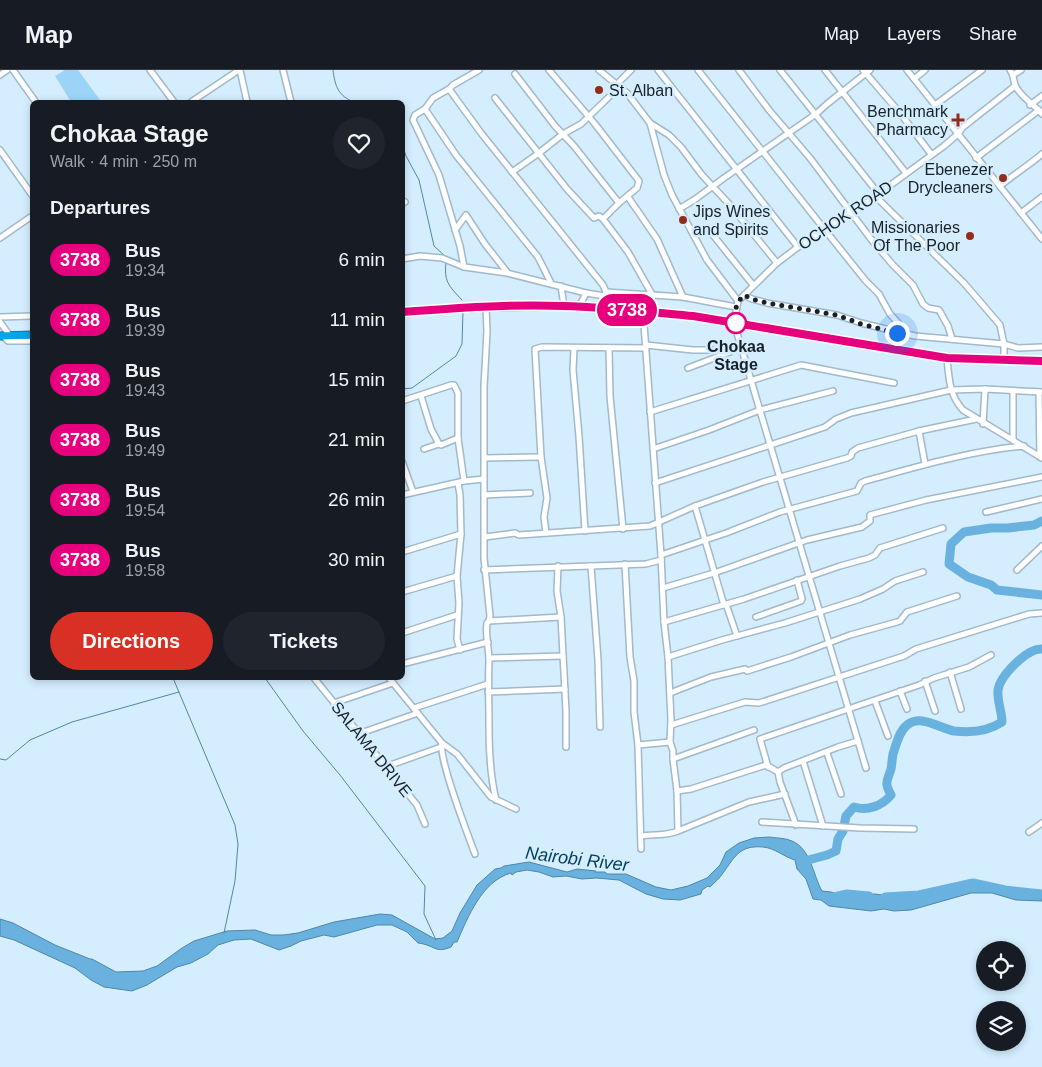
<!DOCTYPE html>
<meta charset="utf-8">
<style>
body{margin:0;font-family:Arial,sans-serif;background:#20242c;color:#f1f3f6;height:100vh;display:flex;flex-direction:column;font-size:19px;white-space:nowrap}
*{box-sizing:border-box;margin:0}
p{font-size:16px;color:#9ea1a6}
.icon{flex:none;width:28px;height:28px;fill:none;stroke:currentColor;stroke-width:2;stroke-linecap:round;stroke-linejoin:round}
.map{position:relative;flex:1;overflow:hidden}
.side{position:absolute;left:30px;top:30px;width:375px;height:580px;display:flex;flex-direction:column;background:#171b24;border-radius:8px;box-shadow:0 2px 8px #0003}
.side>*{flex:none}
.badge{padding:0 10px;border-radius:16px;font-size:18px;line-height:32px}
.buttons{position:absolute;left:976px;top:871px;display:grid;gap:10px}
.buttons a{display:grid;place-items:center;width:50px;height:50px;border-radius:50%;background:#171b24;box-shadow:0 2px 8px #0003;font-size:25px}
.you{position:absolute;width:25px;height:25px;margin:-12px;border:4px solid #fff;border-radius:50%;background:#1a73e8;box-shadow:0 0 0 8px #1a73e833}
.map>.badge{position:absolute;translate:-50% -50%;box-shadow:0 0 0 2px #fff}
h2{padding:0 20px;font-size:19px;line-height:45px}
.round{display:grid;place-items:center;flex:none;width:52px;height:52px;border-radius:26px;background:#20242c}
.summary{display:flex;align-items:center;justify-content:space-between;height:85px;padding:0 20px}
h1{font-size:24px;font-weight:700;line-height:38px}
.cta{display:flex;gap:10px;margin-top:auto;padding:10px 20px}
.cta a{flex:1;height:58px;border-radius:30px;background:#d93025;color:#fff;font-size:20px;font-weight:700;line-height:58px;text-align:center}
.cta a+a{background:#20242c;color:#f1f3f6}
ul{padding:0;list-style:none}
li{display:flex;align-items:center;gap:15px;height:60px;padding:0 20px}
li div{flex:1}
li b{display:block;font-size:19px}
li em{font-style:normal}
li .badge{min-width:55px;font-weight:700;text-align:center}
header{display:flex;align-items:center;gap:30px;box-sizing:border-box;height:70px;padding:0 25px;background:#171b24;border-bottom:1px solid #363941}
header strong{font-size:24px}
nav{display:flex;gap:28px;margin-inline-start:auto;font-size:18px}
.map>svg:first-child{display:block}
.green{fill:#9cd4f8}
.water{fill:#69b2df;stroke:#5186a8}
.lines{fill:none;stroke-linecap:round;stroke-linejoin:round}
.stream{stroke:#5186a8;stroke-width:1}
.river{stroke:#69b2df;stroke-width:9}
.minor-casing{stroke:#a1b9ca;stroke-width:8}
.highway-casing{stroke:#0c77a5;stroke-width:9}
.minor{stroke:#fff;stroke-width:5}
.highway{stroke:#06a5e9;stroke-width:7}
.line-casing{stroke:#fff;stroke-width:11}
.line{stroke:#e6007e;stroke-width:8}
.walk{stroke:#182127;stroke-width:5;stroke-dasharray:0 9}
.poi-dot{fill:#952c1b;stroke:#d4eeff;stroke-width:2}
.stop-dot{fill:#fff;stroke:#e6007e;stroke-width:2.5}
.labels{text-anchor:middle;stroke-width:5;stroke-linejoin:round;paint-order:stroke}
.poi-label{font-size:16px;fill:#182127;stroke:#d4eeff;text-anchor:end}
.street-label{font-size:16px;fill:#182127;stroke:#d4eeff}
.stop-label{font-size:16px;font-weight:bold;fill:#182127;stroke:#d4eeff}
.water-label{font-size:18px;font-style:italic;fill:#003e5c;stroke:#d4eeff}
</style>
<header>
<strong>Map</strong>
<nav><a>Map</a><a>Layers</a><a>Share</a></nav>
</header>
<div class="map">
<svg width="1042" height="997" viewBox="0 0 1042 997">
<rect width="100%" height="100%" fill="#d4eeff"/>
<polygon class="green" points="65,0 78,0 100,30 98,32 71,32 55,6"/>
<path class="water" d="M769,767C776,768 786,768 792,771C811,779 813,805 822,821L831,822L843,826L875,824L897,827L912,826L925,823L932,825L956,817L982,814L1025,824L1042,825V831L1016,830L992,823H971L911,840L894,841L884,839L871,841L829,836L821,830L813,829L806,809L797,799L795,790C784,787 775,778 763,777C739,775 735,787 723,803C720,808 715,812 710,817L708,816L702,820L701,824L680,830L663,829L646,824L619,810L596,808L582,809L566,806L553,807L539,802L527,800L516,802L512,805L511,803C482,811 468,847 457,872H454L451,877C435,884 435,875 418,873L407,862L392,855H377L334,867L324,865L301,871L291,876L279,880L251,869L234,870L218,875L208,884L191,893L177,897L147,915L132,921L104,917L91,910L75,898L14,870L0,866V849L13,853L55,875L90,889H92L116,902L143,901L157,896L182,878L194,871L227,861L255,860L271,865H283L298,863L334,852L380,844L392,845L435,869L443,868L452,861L460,843L477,815L495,799L501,798L504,796L529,792L567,802L577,799L596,801L595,802H605L607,804H626L656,817L671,820L688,816L707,808L720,795L726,782L739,773L754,768Z"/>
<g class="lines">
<g class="stream">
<path d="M333,0C335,16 338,26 354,32"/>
<polyline points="402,74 406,86 419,110 434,176 446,187"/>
<path d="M446,191C444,212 448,215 462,230"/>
<polyline points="402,319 412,318 456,286 462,274 463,241"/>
<polyline points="173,608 235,755 238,774 235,811 224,863"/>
<polyline points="265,608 303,661 340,705 425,816 424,844 436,870"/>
<polyline points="0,689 6,690 30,670 72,652 179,622"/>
</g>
<g class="river">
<polyline points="1042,451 1034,455 1008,458 991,458 964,462 951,474 949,494 968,507 991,515 997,520 1042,525"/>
<path d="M801,792L827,785L836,781L838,769L843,761L846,746L854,737C868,741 882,736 891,725C884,712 887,712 891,699C892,694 892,689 893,684C896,675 899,662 906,656C919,643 939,658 954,661C971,663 987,662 1002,652C1002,642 997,631 998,620C1000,606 1027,578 1042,579"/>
<polyline points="885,827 919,825 973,813 1005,820 1042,824"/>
<polyline points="830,828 847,824 869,826"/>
</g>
<defs>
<g id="minor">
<polyline points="13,0 35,31"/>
<polyline points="150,0 174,32"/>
<polyline points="240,0 247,32"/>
<polyline points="283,0 291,32"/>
<polyline points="599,0 627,23 650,53 664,105 672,125 707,190 738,231 734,253 866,698"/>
<polyline points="658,0 798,177"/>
<polyline points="698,0 825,160 865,210 879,224 890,244 899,254 897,263"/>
<polyline points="739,0 769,40 810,88 874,173 893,195 913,215 923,234 928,238 939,240 948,256 952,269"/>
<polyline points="780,0 878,123"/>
<polyline points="825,0 906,103"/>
<polyline points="863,0 900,43 931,84"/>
<polyline points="907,0 1042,169"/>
<path d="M1010,0C1014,5 1013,9 1015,15C1020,27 1034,34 1042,44"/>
<polyline points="515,4 555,56 574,76 619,133 637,118 639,111 595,54 549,0"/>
<polyline points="0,5 7,0"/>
<polyline points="1013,5 1021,0"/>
<polyline points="914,9 925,0"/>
<polyline points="449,19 453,15 479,0"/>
<polyline points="495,28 567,119 594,148 599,146 603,149 628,182 653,226"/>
<polyline points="191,32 239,0"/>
<polyline points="935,35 982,0"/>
<polyline points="1030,35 1042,26"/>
<polyline points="425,39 456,85 538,187 551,213"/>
<polyline points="650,53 669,65 681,77 702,105 730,135 777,193"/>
<polyline points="0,80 32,125"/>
<polyline points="976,88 1039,40"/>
<polyline points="512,102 539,83 563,64 581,54 616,20 617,14 631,0"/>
<path d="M1000,116C1013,105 1028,96 1042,84"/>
<polyline points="875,126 964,213 1000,255 1004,274 1004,290"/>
<polyline points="628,127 657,169 683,227"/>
<polyline points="402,134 405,132"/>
<polyline points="679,139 694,130 724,108 816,44 827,34 870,0"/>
<polyline points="1021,143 1042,127"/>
<polyline points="603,149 619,133"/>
<polyline points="455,160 466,145 485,174 507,202"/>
<polyline points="713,165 753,215"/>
<polyline points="0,168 32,146"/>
<polyline points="402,189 420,186 442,188 464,197 507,203 586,223 605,226"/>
<polyline points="464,197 460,176 439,105 413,50 415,45 425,39 433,28 449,19 481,63 603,215 606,222 603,238"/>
<polyline points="561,216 564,236"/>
<polyline points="606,222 683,227 736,237"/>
<polyline points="744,225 752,229 767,233 837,245 861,253 915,266 1004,274 1018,278 1042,277"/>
<polyline points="738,231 777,193 798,177 866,133 944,76 958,64 963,57 1015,16"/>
<path d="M486,237L487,261L484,317V488L490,546L489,551L487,553C485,565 489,578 489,591C488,613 489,635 489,657C489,682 490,705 496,730"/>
<polyline points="579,237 586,223"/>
<polyline points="643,241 661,485 664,552 668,587 671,650 670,672"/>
<polyline points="0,247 32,246"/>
<polyline points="0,252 10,266"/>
<polyline points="3,266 8,271 32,271"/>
<polyline points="646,275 693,280 735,280 742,278"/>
<polyline points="574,278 573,300 579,366 585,461"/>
<polyline points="609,278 610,326 623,459"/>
<path d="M947,288C949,308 949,325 963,340L1042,388"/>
<polyline points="688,298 730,282"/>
<polyline points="1013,321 1013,370"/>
<polyline points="1039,322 1040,387"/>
<polyline points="421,326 431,359 439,374 441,375 458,368"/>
<polyline points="402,331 451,315 454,315 458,323 458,368 464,411"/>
<polyline points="650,342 801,295 894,313"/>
<polyline points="983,354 985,319"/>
<polyline points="919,361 925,394"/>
<polyline points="424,379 439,374"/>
<polyline points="653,379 709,360 760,340 833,321"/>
<polyline points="485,388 541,387"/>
<polyline points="402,391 413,422"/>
<polyline points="458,413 460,425 461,464 457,506 459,533 457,569 460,580"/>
<polyline points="655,413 825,357 836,349 851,343 951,320 985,319 1042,322"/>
<polyline points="402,425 464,411 484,409"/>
<polyline points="484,425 530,423"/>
<polyline points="695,436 724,535"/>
<polyline points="986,442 1042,429"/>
<polyline points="546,463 544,447 547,428 541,387 535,279 542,277 646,278"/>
<polyline points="485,467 515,463 519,465 650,456 695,436 763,412 847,388 851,386 852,382 858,378 919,361 976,349"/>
<polyline points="402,482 461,464"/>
<path d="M661,485L726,463L780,442L857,421L861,413L865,411C917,397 969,381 1024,376"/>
<polyline points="625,494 630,587 634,611 634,642 638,675 641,779"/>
<polyline points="558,496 557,521 561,547 566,641 566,677"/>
<polyline points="591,496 598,590 600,657"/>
<polyline points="484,500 646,494 661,490"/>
<polyline points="1017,500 1042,476"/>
<polyline points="663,518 714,503 807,470 862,457 870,451 870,445 877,443 926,430 1042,407"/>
<polyline points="402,522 457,506"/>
<polyline points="726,534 737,566"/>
<polyline points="756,547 801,531 802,529 797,510"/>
<polyline points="489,551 561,547"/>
<polyline points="664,552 744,529 840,496 869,488 875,485 880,478 943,458"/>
<polyline points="402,563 457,545"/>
<polyline points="668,587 722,570 785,553 860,529 883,519 895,511 923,502"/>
<polyline points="489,588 563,586"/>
<polyline points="402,594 488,572"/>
<polyline points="950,602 961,639"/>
<polyline points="314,608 417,735 425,754"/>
<path d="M389,608L442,673C438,688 468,765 475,784"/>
<polyline points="925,611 935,641"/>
<polyline points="900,621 907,639"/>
<polyline points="488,622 565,619"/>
<polyline points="670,623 711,607 745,599 747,601 791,587 850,565 897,552 900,551 907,542 957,526"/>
<polyline points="875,631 888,666"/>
<polyline points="334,633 393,613"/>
<polyline points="414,638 488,614"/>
<polyline points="671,655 745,632 759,633 904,586 916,579 1029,544 1042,543"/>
<polyline points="358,664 418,643"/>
<polyline points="442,673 457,684 491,727 516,739"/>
<polyline points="638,675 670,672 673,681 673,689 754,660"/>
<polyline points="827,683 841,724"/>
<polyline points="673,689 677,721"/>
<polyline points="803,691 823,756"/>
<polyline points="385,697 441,677"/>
<polyline points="768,697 760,669 919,615 934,608 969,597 991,585"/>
<polyline points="762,752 860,758 914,759"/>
<polyline points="796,755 780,712 778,702 784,698 838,677 858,671"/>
<polyline points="678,761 749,732 785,724"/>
<polyline points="1029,762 1042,753"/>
<path d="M641,766C653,764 668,766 678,761L677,721L691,719L766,695L778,702"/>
</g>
<g id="highway">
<polyline points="402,242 486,237 564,236 643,241 693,246 947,288 1042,291"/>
<polyline points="0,266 32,265"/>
</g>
</defs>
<use href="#minor" class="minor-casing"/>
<use href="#highway" class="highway-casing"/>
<use href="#minor" class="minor"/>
<use href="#highway" class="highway"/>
</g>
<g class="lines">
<defs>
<path id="line" d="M402,242C456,238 510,234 563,236C606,237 650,242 693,246L947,288L1042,291"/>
</defs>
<use href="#line" class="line-casing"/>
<use href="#line" class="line"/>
<path class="walk" d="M736,253H734C735,241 735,234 744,225L752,229L767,233L837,245L861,254L897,263"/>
</g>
<g class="poi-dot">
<circle cx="599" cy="20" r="5"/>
<path d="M955.5 42.5h5v5h5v5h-5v5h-5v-5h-5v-5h5z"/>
<circle cx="1003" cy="108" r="5"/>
<circle cx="683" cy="150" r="5"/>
<circle cx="970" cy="166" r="5"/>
</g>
<circle class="stop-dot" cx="736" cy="253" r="10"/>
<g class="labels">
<g class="poi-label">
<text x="609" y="26" text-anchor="start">St. Alban</text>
<text x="948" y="47">Benchmark<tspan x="948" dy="18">Pharmacy</tspan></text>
<text x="993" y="105">Ebenezer<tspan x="993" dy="18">Drycleaners</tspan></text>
<text x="693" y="147" text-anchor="start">Jips Wines<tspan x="693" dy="18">and Spirits</tspan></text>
<text x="960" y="163">Missionaries<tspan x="960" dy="18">Of The Poor</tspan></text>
</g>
<g class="street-label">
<text transform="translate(845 145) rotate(-34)" y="6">OCHOK ROAD</text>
<text transform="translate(372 679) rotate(51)" y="6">SALAMA DRIVE</text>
</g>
<g class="stop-label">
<text x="736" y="282">Chokaa<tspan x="736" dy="18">Stage</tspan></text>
</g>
<g class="water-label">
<text transform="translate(577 789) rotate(7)" y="6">Nairobi River</text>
</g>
</g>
</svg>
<div class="buttons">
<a><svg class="icon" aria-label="locate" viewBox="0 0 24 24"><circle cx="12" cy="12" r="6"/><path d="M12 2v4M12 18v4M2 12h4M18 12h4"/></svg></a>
<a><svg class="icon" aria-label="layers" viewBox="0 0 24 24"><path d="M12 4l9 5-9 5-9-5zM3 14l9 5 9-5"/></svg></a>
</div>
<div class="you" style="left:897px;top:263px"></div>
<b class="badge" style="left:627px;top:240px;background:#e6007e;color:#fff">3738</b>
<section class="side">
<div class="summary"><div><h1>Chokaa Stage</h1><p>Walk · 4 min · 250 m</p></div><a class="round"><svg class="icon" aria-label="heart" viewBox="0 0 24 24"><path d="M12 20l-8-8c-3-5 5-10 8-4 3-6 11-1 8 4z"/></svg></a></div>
<h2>Departures</h2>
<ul>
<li><span class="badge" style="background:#e6007e;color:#fff">3738</span><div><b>Bus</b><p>19:34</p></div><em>6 min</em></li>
<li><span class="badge" style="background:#e6007e;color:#fff">3738</span><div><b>Bus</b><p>19:39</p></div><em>11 min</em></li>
<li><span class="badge" style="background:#e6007e;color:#fff">3738</span><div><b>Bus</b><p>19:43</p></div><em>15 min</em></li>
<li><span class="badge" style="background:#e6007e;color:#fff">3738</span><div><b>Bus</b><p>19:49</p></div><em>21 min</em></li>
<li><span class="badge" style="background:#e6007e;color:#fff">3738</span><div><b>Bus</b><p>19:54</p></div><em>26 min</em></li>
<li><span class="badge" style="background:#e6007e;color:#fff">3738</span><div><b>Bus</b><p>19:58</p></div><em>30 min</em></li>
</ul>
<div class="cta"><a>Directions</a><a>Tickets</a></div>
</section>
</div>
